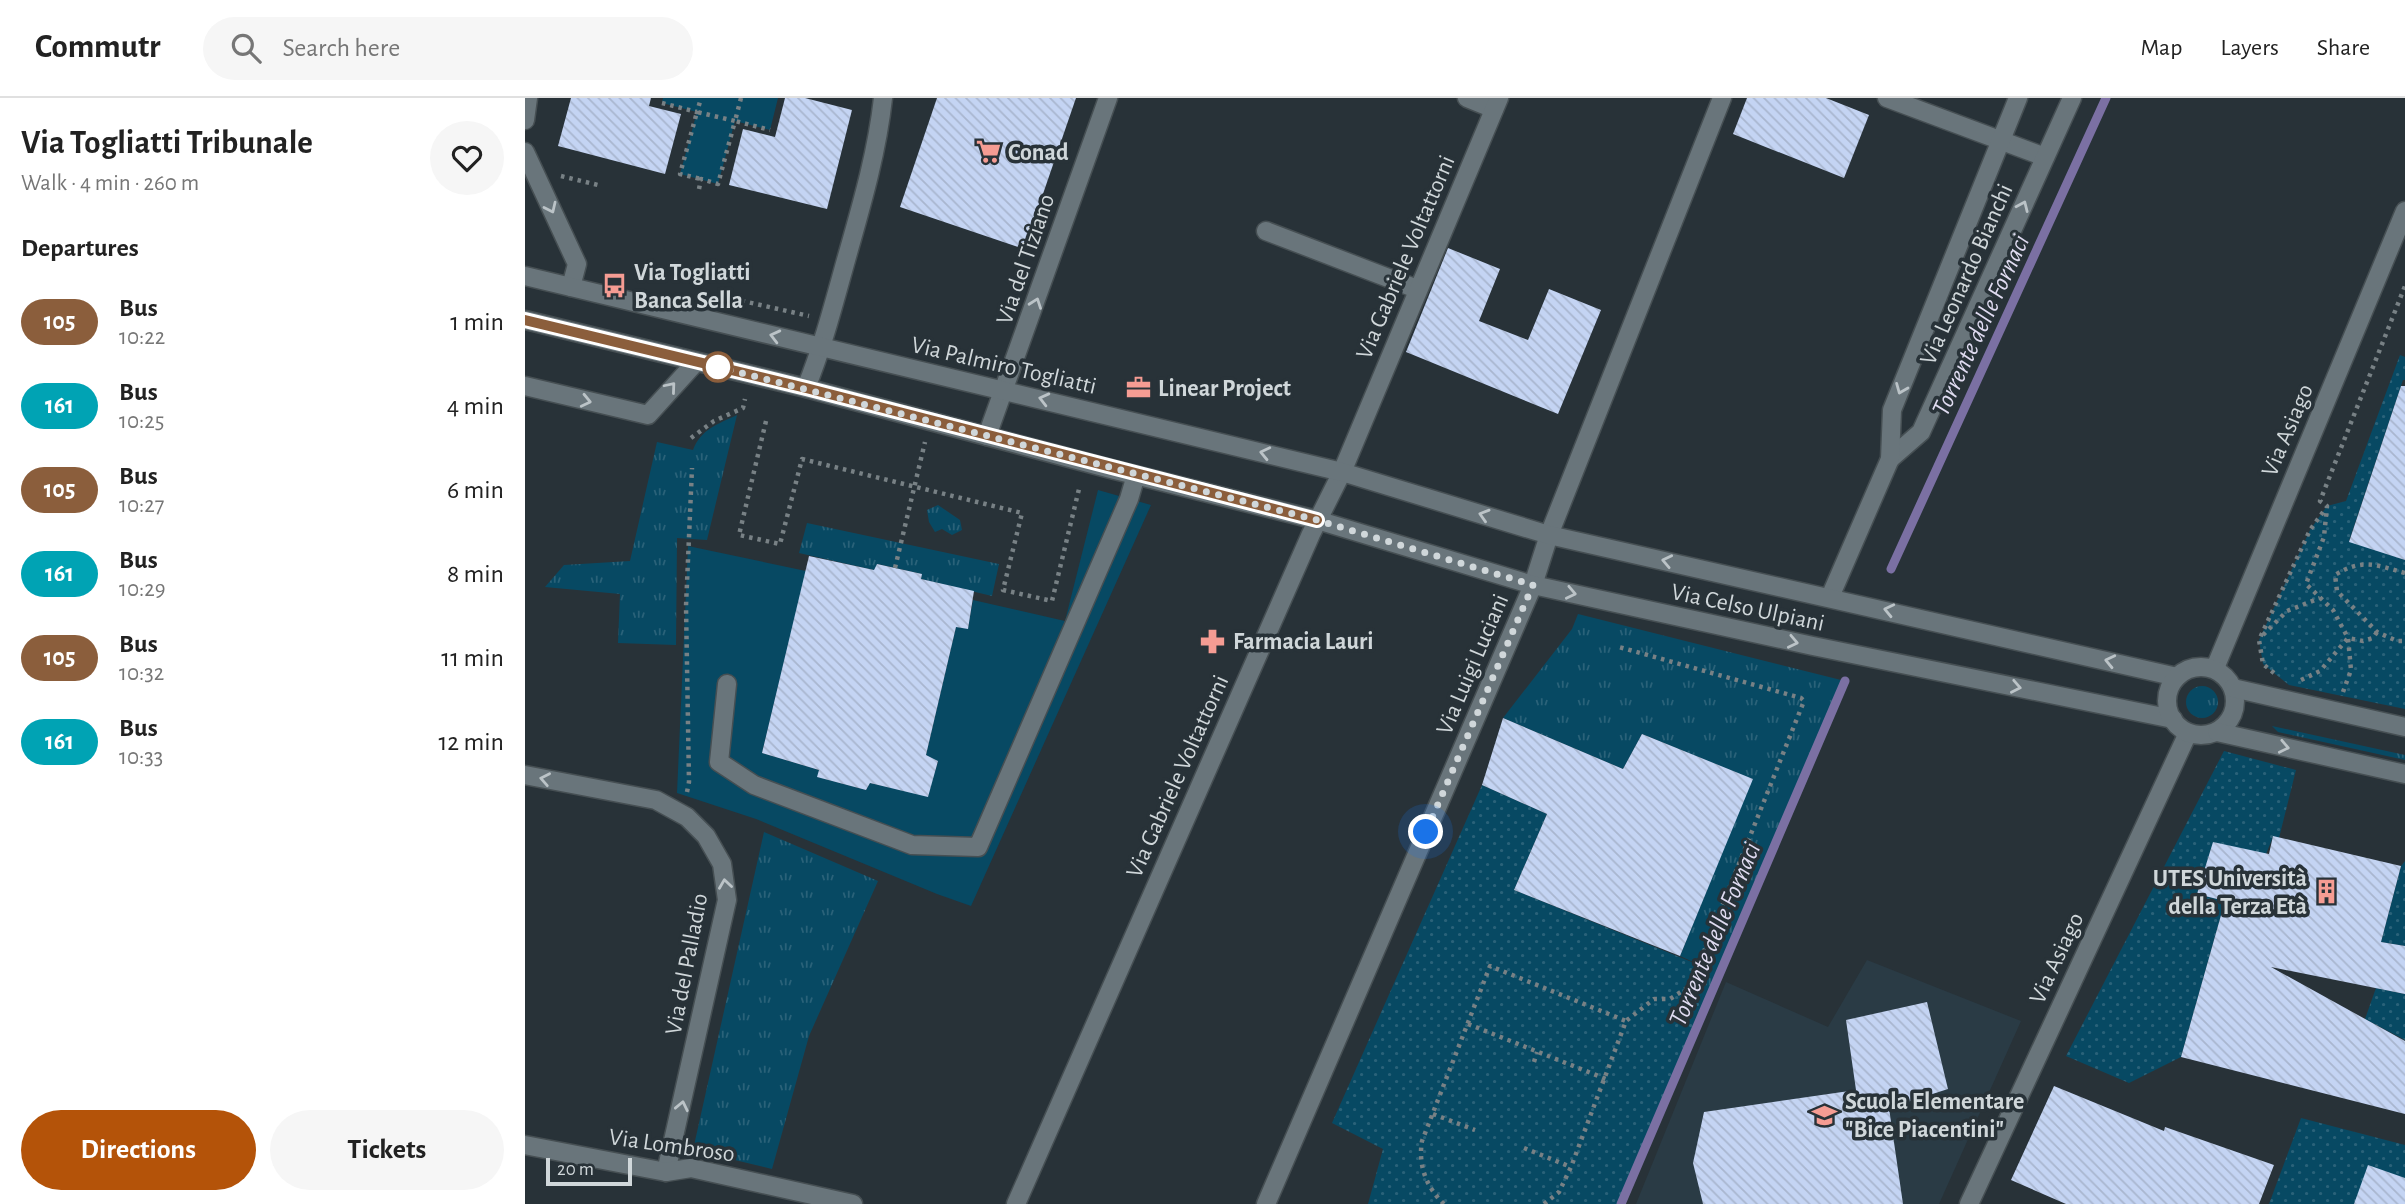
<!DOCTYPE html>
<meta charset="utf-8">
<style>
body{margin:0;font-family:"Alegreya Sans",sans-serif;background:#f6f6f6;color:#222;height:100vh;display:flex;flex-direction:column;font-size:26px;white-space:nowrap}
*{box-sizing:border-box;margin:0}
p{font-size:23px;color:#767676}
.icon{flex:none;width:38px;height:38px;fill:none;stroke:currentColor;stroke-width:2;stroke-linecap:round;stroke-linejoin:round}
.map{position:relative;flex:1;overflow:hidden}
.panel{display:flex;flex-direction:column;background:#fff;width:525px}
.panel>*{flex:none}
.badge{padding:0 14px;border-radius:23px;font-size:24px;line-height:46px}
.scale{position:absolute;left:21px;bottom:18px;width:86px;box-sizing:border-box;padding-left:7px;border:4px solid #d0d7da;border-top:0;font-size:19px;line-height:24px;white-space:nowrap;color:#d0d7da;-webkit-text-stroke:5px #283238;paint-order:stroke}
.you{position:absolute;width:35px;height:35px;margin:-18px;border:5px solid #fff;border-radius:50%;background:#1a73e8;box-shadow:0 0 0 10px #1a73e833}
.map>.badge{position:absolute;translate:-50% -50%;box-shadow:0 0 0 4px #fff}
h2{padding:0 21px;font-size:26px;line-height:63px}
.round{display:grid;place-items:center;flex:none;width:74px;height:74px;border-radius:37px;background:#f6f6f6}
.head{display:flex;align-items:center;justify-content:space-between;height:119px;padding:0 21px}
h1{font-size:33px;font-weight:700;line-height:52px}
.primary-button{display:flex;gap:14px;margin-top:auto;padding:14px 21px}
.primary-button a{flex:1;height:80px;border-radius:42px;background:#b45309;color:#fff;font-size:28px;font-weight:700;line-height:80px;text-align:center}
.primary-button a+a{background:#f6f6f6;color:#222}
ul{padding:0;list-style:none}
li{display:flex;align-items:center;gap:21px;height:84px;padding:0 21px}
li div{flex:1}
li b{display:block;font-size:26px}
li em{font-style:normal}
li .badge{min-width:77px;font-weight:700;text-align:center}
header{display:flex;align-items:center;gap:42px;box-sizing:border-box;height:98px;padding:0 35px;background:#fff;border-bottom:2px solid #e0e0e0}
header strong{font-size:33px}
nav{display:flex;gap:38px;margin-inline-start:auto;font-size:24px}
.search{width:490px;height:63px;background:#f6f6f6;display:flex;align-items:center;gap:18px;box-sizing:border-box;padding:0 24px;border-radius:38px;color:#767676;font-size:26px}
main{display:flex;flex:1;min-height:0}
.map>svg:first-child{display:block}
.built{fill:#2a3b45}
.grass{fill:url(#grass-tufts)}
.park{fill:url(#park-dots)}
.garden{fill:#074963}
.lines{fill:none;stroke-linecap:round;stroke-linejoin:round}
.stream{stroke:#7b70a3;stroke-width:9}
.building{fill:url(#building-back-hatch)}
.service-casing{stroke:#464f53;stroke-width:21}
.minor-casing{stroke:#464f53;stroke-width:21}
.tertiary-casing{stroke:#464f53;stroke-width:21}
.path{stroke:#788185;stroke-width:4.5;stroke-dasharray:3.5 5;stroke-linecap:butt}
.service{stroke:#69757b;stroke-width:18}
.minor{stroke:#69757b;stroke-width:18}
.tertiary{stroke:#69757b;stroke-width:18}
.oneway{stroke:#bbc3c7}
.line-casing{stroke:#fff;stroke-width:16}
.line{stroke:#8b5e3c;stroke-width:10}
.walk{stroke:#d0d7da;stroke-width:7;stroke-dasharray:0 12.6}
.stop-dot{fill:#fff;stroke:#8b5e3c;stroke-width:3.5}
.labels{text-anchor:middle;stroke-width:7;stroke-linejoin:round;paint-order:stroke}
.poi-label{font-size:24px;font-weight:bold;fill:#d0d7da;stroke:#283238;text-anchor:start}
.street-label{font-size:24px;fill:#d0d7da;stroke:#283238}
.water-label{font-size:26px;font-style:italic;fill:#dfdbf0;stroke:#283238}
</style>
<header>
<strong>Commutr</strong>
<div class="search"><svg class="icon" aria-label="search" viewBox="0 0 24 24"><circle cx="10" cy="10" r="6"/><path d="M15 15l6 6"/></svg>Search here</div>
<nav><a>Map</a><a>Layers</a><a>Share</a></nav>
</header>
<main>
<section class="panel">
<div class="head"><div><h1>Via Togliatti Tribunale</h1><p>Walk · 4 min · 260 m</p></div><a class="round"><svg class="icon" aria-label="heart" viewBox="0 0 24 24"><path d="M12 20l-8-8c-3-5 5-10 8-4 3-6 11-1 8 4z"/></svg></a></div>
<h2>Departures</h2>
<ul>
<li><span class="badge" style="background:#8b5e3c;color:#fff">105</span><div><b>Bus</b><p>10:22</p></div><em>1 min</em></li>
<li><span class="badge" style="background:#00a3b4;color:#fff">161</span><div><b>Bus</b><p>10:25</p></div><em>4 min</em></li>
<li><span class="badge" style="background:#8b5e3c;color:#fff">105</span><div><b>Bus</b><p>10:27</p></div><em>6 min</em></li>
<li><span class="badge" style="background:#00a3b4;color:#fff">161</span><div><b>Bus</b><p>10:29</p></div><em>8 min</em></li>
<li><span class="badge" style="background:#8b5e3c;color:#fff">105</span><div><b>Bus</b><p>10:32</p></div><em>11 min</em></li>
<li><span class="badge" style="background:#00a3b4;color:#fff">161</span><div><b>Bus</b><p>10:33</p></div><em>12 min</em></li>
</ul>
<div class="primary-button"><a>Directions</a><a>Tickets</a></div>
</section>
<div class="map">
<svg width="1880" height="1106" viewBox="0 0 1880 1106">
<defs>
<pattern id="grass-tufts" width="24" height="20" patternUnits="userSpaceOnUse" patternTransform="scale(1.75)"><rect width="24" height="20" fill="#074963"/><path d="M3 7l-1-3M5 7V3M7 7l1-3M15 17l-1-3M17 17v-4M19 17l1-3" fill="none" stroke="#2a6279"/></pattern>
<pattern id="park-dots" width="8" height="8" patternUnits="userSpaceOnUse" patternTransform="scale(1.75)"><rect width="8" height="8" fill="#074963"/><path d="M2 2h.1M6 6h.1" fill="none" stroke="#2a6279" stroke-width="1.8" stroke-linecap="round"/></pattern>
<pattern id="building-back-hatch" width="6" height="6" patternUnits="userSpaceOnUse" patternTransform="scale(1.75)"><rect width="6" height="6" fill="#c4d4f3"/><path d="M-1 5l2 2M0 0l6 6M5-1l2 2" fill="none" stroke="#a9b6cf"/></pattern>
</defs>
<rect width="100%" height="100%" fill="#283238"/>
<polygon class="built" points="1342,862 1496,923 1414,1106 1111,1106 1201,884 1303,929"/>
<g class="grass">
<path d="M212,317L182,442L152,440L151,547L93,545L95,496L20,489L39,467L105,463L132,344L168,352C176,331 193,326 212,317Z"/>
<polygon points="413,407 435,422 437,432 427,437 417,431 410,434 404,424 402,412"/>
<polygon points="282,425 474,466 467,498 396,481 397,476 353,466 349,472 274,455"/>
<polygon points="1053,516 1320,583 1161,954 1184,871 1155,858 1227,681 1117,636 1098,671 978,620 1047,531"/>
<circle cx="1677" cy="604" r="16"/>
<polygon points="1747,628 1880,657 1880,662 1753,634"/>
<polygon points="239,734 353,783 284,938 247,1071 168,1052"/>
</g>
<g class="park">
<polygon points="1875,257 1880,259 1880,282 1878,282 1824,443 1880,462 1880,611 1764,587 1738,566 1734,542 1785,432 1802,408 1821,403"/>
<polygon points="1699,653 1771,672 1754,740 1748,739 1741,756 1688,745 1672,796 1700,803 1656,959 1604,985 1541,958"/>
<polygon points="957,687 1022,716 989,792 1184,871 1161,954 1096,1106 843,1106 858,1051 807,1025"/>
<polygon points="1880,763 1880,848 1856,844 1876,768"/>
<polygon points="1851,890 1880,896 1880,942 1840,921"/>
<polygon points="1776,1020 1880,1047 1880,1106 1744,1106"/>
</g>
<g class="garden">
<polygon points="138,0 253,0 245,32 210,23 193,86 155,76 172,14 137,5"/>
<polygon points="573,392 626,407 446,808 412,796 231,721 152,695 163,448 281,473 237,655 294,672 293,679 341,692 345,685 402,698 413,664 401,657 431,529 443,530 448,502 540,523"/>
</g>
<g class="lines">
<g class="stream">
<polyline points="1366,471 1581,0"/>
<polyline points="1096,1106 1320,583"/>
</g>
</g>
<g class="building">
<polygon points="46,0 126,0 124,8 156,16 140,76 33,48"/>
<polygon points="260,0 280,0 327,12 302,111 204,87 218,31 250,39"/>
<polygon points="412,0 551,0 499,151 375,109"/>
<polygon points="1222,0 1301,0 1344,17 1319,80 1208,36"/>
<polygon points="923,150 975,171 954,223 1003,242 1024,191 1076,212 1033,316 881,254"/>
<polygon points="1876,288 1880,288 1880,462 1824,444"/>
<polygon points="284,458 349,472 352,466 397,476 396,481 449,493 443,531 431,529 401,657 413,663 403,699 345,685 341,692 292,679 294,672 237,655"/>
<polygon points="978,620 1098,671 1117,636 1228,681 1155,858 989,792 1022,716 957,687"/>
<polygon points="1748,738 1876,768 1856,844 1880,848 1880,896 1746,869 1880,943 1880,1016 1656,959 1700,803 1672,796 1688,744 1744,756"/>
<polygon points="1402,904 1423,991 1364,1010 1378,1106 1178,1106 1168,1065 1179,1014 1331,992 1321,922"/>
<polygon points="1529,988 1639,1033 1640,1029 1749,1067 1734,1106 1541,1106 1486,1082"/>
<polygon points="1843,1067 1880,1080 1880,1106 1829,1106"/>
</g>
<g class="lines">
<defs>
<g id="service">
<polyline points="0,288 123,317 171,264"/>
<polyline points="202,586 194,664 229,687 387,747 453,749 604,401 611,377"/>
</g>
<g id="minor">
<polyline points="942,0 969,11"/>
<polyline points="1362,0 1520,59"/>
<polyline points="0,22 3,0"/>
<polyline points="0,54 52,166 46,189"/>
<polyline points="741,133 892,191"/>
<path d="M281,290C298,248 309,205 321,162C336,109 352,55 358,0"/>
<polyline points="462,338 583,0"/>
<polyline points="1365,361 1396,334 1547,0"/>
<polyline points="1305,499 1365,361 1367,312 1493,0"/>
<polyline points="1690,570 1880,113"/>
<polyline points="0,677 131,702 162,719 181,738 197,766 202,802 141,1074"/>
<polyline points="0,1047 141,1074 166,1070 328,1106"/>
<polyline points="491,1106 786,436 817,374 974,0"/>
<polyline points="741,1106 1008,487 1024,437 1197,0"/>
<polyline points="1444,1106 1663,635"/>
</g>
<g id="tertiary">
<polyline points="0,178 817,374 1024,437 1652,579"/>
<polyline points="0,222 281,290 586,371 792,422 1008,487 1288,548 1648,621"/>
<circle cx="1676" cy="603" r="34"/>
<polyline points="1708,590 1880,629"/>
<polyline points="1692,634 1880,676"/>
</g>
</defs>
<use href="#service" class="service-casing"/>
<use href="#minor" class="minor-casing"/>
<use href="#tertiary" class="tertiary-casing"/>
<g class="path">
<polyline points="216,0 210,23 245,32"/>
<polyline points="137,5 172,14 176,0"/>
<polyline points="36,78 73,87"/>
<polyline points="174,91 176,81 193,86 210,23 172,14 155,76 176,81"/>
<polyline points="200,199 284,218"/>
<polyline points="241,323 214,437 255,446 277,361 497,415 478,492 527,503 554,391"/>
<polyline points="166,340 189,323 218,310 220,301"/>
<polyline points="370,470 400,344"/>
<path d="M1880,475C1851,467 1837,460 1810,477L1812,493L1852,534L1872,543H1880"/>
<polyline points="1738,537 1762,513 1795,500"/>
<polyline points="1749,575 1738,566 1734,542 1785,432 1801,410"/>
<polyline points="1776,582 1795,573 1823,540 1838,543 1848,540 1852,534"/>
<polyline points="1818,594 1826,572 1823,540 1808,512 1781,486 1799,439 1802,408 1795,403 1880,188"/>
<polyline points="162,694 164,684 161,508 167,370"/>
<polyline points="943,926 1081,981"/>
<polyline points="1009,964 1012,954"/>
<polyline points="908,1016 950,1032"/>
<polyline points="999,1050 1046,1069"/>
<path d="M919,1106C901,1089 893,1067 897,1043L965,868L1101,923"/>
<polyline points="1019,1106 1034,1094 1046,1069 1101,923 1129,901 1145,901 1162,890 1174,866 1279,603 1276,600 1094,549"/>
</g>
<use href="#service" class="service"/>
<use href="#minor" class="minor"/>
<use href="#tertiary" class="tertiary"/>
</g>
<defs><path id="oneway-chevron" d="M-2-3.5L2.5 0L-2 3.5" fill="none" stroke-width="1.6" stroke-linecap="round" stroke-linejoin="round" transform="scale(1.75)"/></defs>
<g class="oneway">
<use href="#oneway-chevron" transform="translate(1498 108) rotate(-66)"/>
<use href="#oneway-chevron" transform="translate(26 110) rotate(65)"/>
<use href="#oneway-chevron" transform="translate(511 205) rotate(-70)"/>
<use href="#oneway-chevron" transform="translate(250 238) rotate(-166)"/>
<use href="#oneway-chevron" transform="translate(146 289) rotate(-50)"/>
<use href="#oneway-chevron" transform="translate(1376 291) rotate(112)"/>
<use href="#oneway-chevron" transform="translate(519 301) rotate(-166)"/>
<use href="#oneway-chevron" transform="translate(61 303) rotate(13)"/>
<use href="#oneway-chevron" transform="translate(740 355) rotate(-167)"/>
<use href="#oneway-chevron" transform="translate(959 417) rotate(-163)"/>
<use href="#oneway-chevron" transform="translate(1142 463) rotate(-168)"/>
<use href="#oneway-chevron" transform="translate(1046 495) rotate(12)"/>
<use href="#oneway-chevron" transform="translate(1364 512) rotate(-167)"/>
<use href="#oneway-chevron" transform="translate(1268 544) rotate(12)"/>
<use href="#oneway-chevron" transform="translate(1585 563) rotate(-167)"/>
<use href="#oneway-chevron" transform="translate(1491 589) rotate(11)"/>
<use href="#oneway-chevron" transform="translate(1759 649) rotate(12)"/>
<use href="#oneway-chevron" transform="translate(20 681) rotate(-169)"/>
<use href="#oneway-chevron" transform="translate(200 786) rotate(-98)"/>
<use href="#oneway-chevron" transform="translate(157 1008) rotate(-78)"/>
</g>
<g class="lines">
<defs>
<polyline id="line" points="0,222 281,290 792,422"/>
</defs>
<use href="#line" class="line-casing"/>
<use href="#line" class="line"/>
<polyline class="walk" points="193,269 792,422 1008,487 901,734"/>
</g>
<defs>
<symbol id="supermarket-bare" viewBox="-9 -9 18 18"><path d="M-6-5.5h2.5l.6 2H6L4.5 2H-2.5L-4.4-4H-6ZM-1.5 3.2a1.3 1.3 0 1 0 .1 0ZM3 3.2a1.3 1.3 0 1 0 .1 0Z" fill="#f59c93" stroke="#283238" stroke-width="2.5" paint-order="stroke"/></symbol>
<symbol id="bus-bare" viewBox="-9 -9 18 18"><path d="M-5-6H5V4H4V6H2V4H-2V6H-4V4H-5ZM-3.5-4V0h7V-4ZM-3.5 1.2v1.5H-2V1.2ZM2 1.2v1.5H3.5V1.2Z" fill="#f59c93" stroke="#283238" stroke-width="2.5" paint-order="stroke"/></symbol>
<symbol id="office-bare" viewBox="-9 -9 18 18"><path d="M-6-3h4V-5.5h4V-3h4V5H-6ZM-1-4.5V-3h2v-1.5ZM-6 0V1H6V0Z" fill="#f59c93" stroke="#283238" stroke-width="2.5" paint-order="stroke"/></symbol>
<symbol id="pharmacy-bare" viewBox="-9 -9 18 18"><path d="M-2-6h4v4h4v4h-4v4h-4v-4h-4v-4h4Z" fill="#f59c93" stroke="#283238" stroke-width="2.5" paint-order="stroke"/></symbol>
<symbol id="building-bare" viewBox="-9 -9 18 18"><path d="M-4-6H4V6H1V3H-1V6H-4ZM-2.5-4.3h1.7v1.8h-1.7ZM.8-4.3h1.7v1.8H.8ZM-2.5-1h1.7V.8h-1.7ZM.8-1h1.7V.8H.8Z" fill="#f59c93" stroke="#283238" stroke-width="2.5" paint-order="stroke"/></symbol>
<symbol id="school-bare" viewBox="-9 -9 18 18"><path d="M0-5L7-2L0 1L-7-2ZM-4 1L0 2.5L4 1V4Q0 6-4 4Z" fill="#f59c93" stroke="#283238" stroke-width="2.5" paint-order="stroke"/></symbol>
</defs>
<g fill-rule="evenodd">
<use href="#supermarket-bare" x="446" y="36" width="35" height="35"/>
<use href="#bus-bare" x="72" y="170" width="35" height="35"/>
<use href="#office-bare" x="596" y="272" width="35" height="35"/>
<use href="#pharmacy-bare" x="670" y="526" width="35" height="35"/>
<use href="#building-bare" x="1784" y="776" width="35" height="35"/>
<use href="#school-bare" x="1282" y="1000" width="35" height="35"/>
</g>
<circle class="stop-dot" cx="193" cy="269" r="14"/>
<g class="labels">
<g class="poi-label">
<text x="483" y="62">Conad</text>
<text x="109" y="182">Via Togliatti<tspan x="109" dy="28">Banca Sella</tspan></text>
<text x="633" y="298">Linear Project</text>
<text x="708" y="551">Farmacia Lauri</text>
<text x="1782" y="788" text-anchor="end">UTES Università<tspan x="1782" dy="28">della Terza Età</tspan></text>
<text x="1320" y="1011">Scuola Elementare<tspan x="1320" dy="28">"Bice Piacentini"</tspan></text>
</g>
<g class="street-label">
<text transform="translate(880 159) rotate(-67)" y="8">Via Gabriele Voltattorni</text>
<text transform="translate(500 161) rotate(-71)" y="8">Via del Tiziano</text>
<text transform="translate(1441 176) rotate(-66)" y="8">Via Leonardo Bianchi</text>
<text transform="translate(479 267) rotate(13)" y="8">Via Palmiro Togliatti</text>
<text transform="translate(1762 332) rotate(-67)" y="8">Via Asiago</text>
<text transform="translate(1223 509) rotate(12)" y="8">Via Celso Ulpiani</text>
<text transform="translate(947 566) rotate(-67)" y="8">Via Luigi Luciani</text>
<text transform="translate(652 678) rotate(-66)" y="8">Via Gabriele Voltattorni</text>
<text transform="translate(1531 860) rotate(-65)" y="8">Via Asiago</text>
<text transform="translate(161 866) rotate(-79)" y="8">Via del Palladio</text>
<text transform="translate(147 1047) rotate(8)" y="8">Via Lombroso</text>
</g>
<g class="water-label">
<text transform="translate(1455 227) rotate(-65)" y="9">Torrente delle Fornaci</text>
<text transform="translate(1189 836) rotate(-67)" y="9">Torrente delle Fornaci</text>
</g>
</g>
</svg>
<div class="scale">20 m</div>
<div class="you" style="left:901px;top:734px"></div>
</div>
</main>
